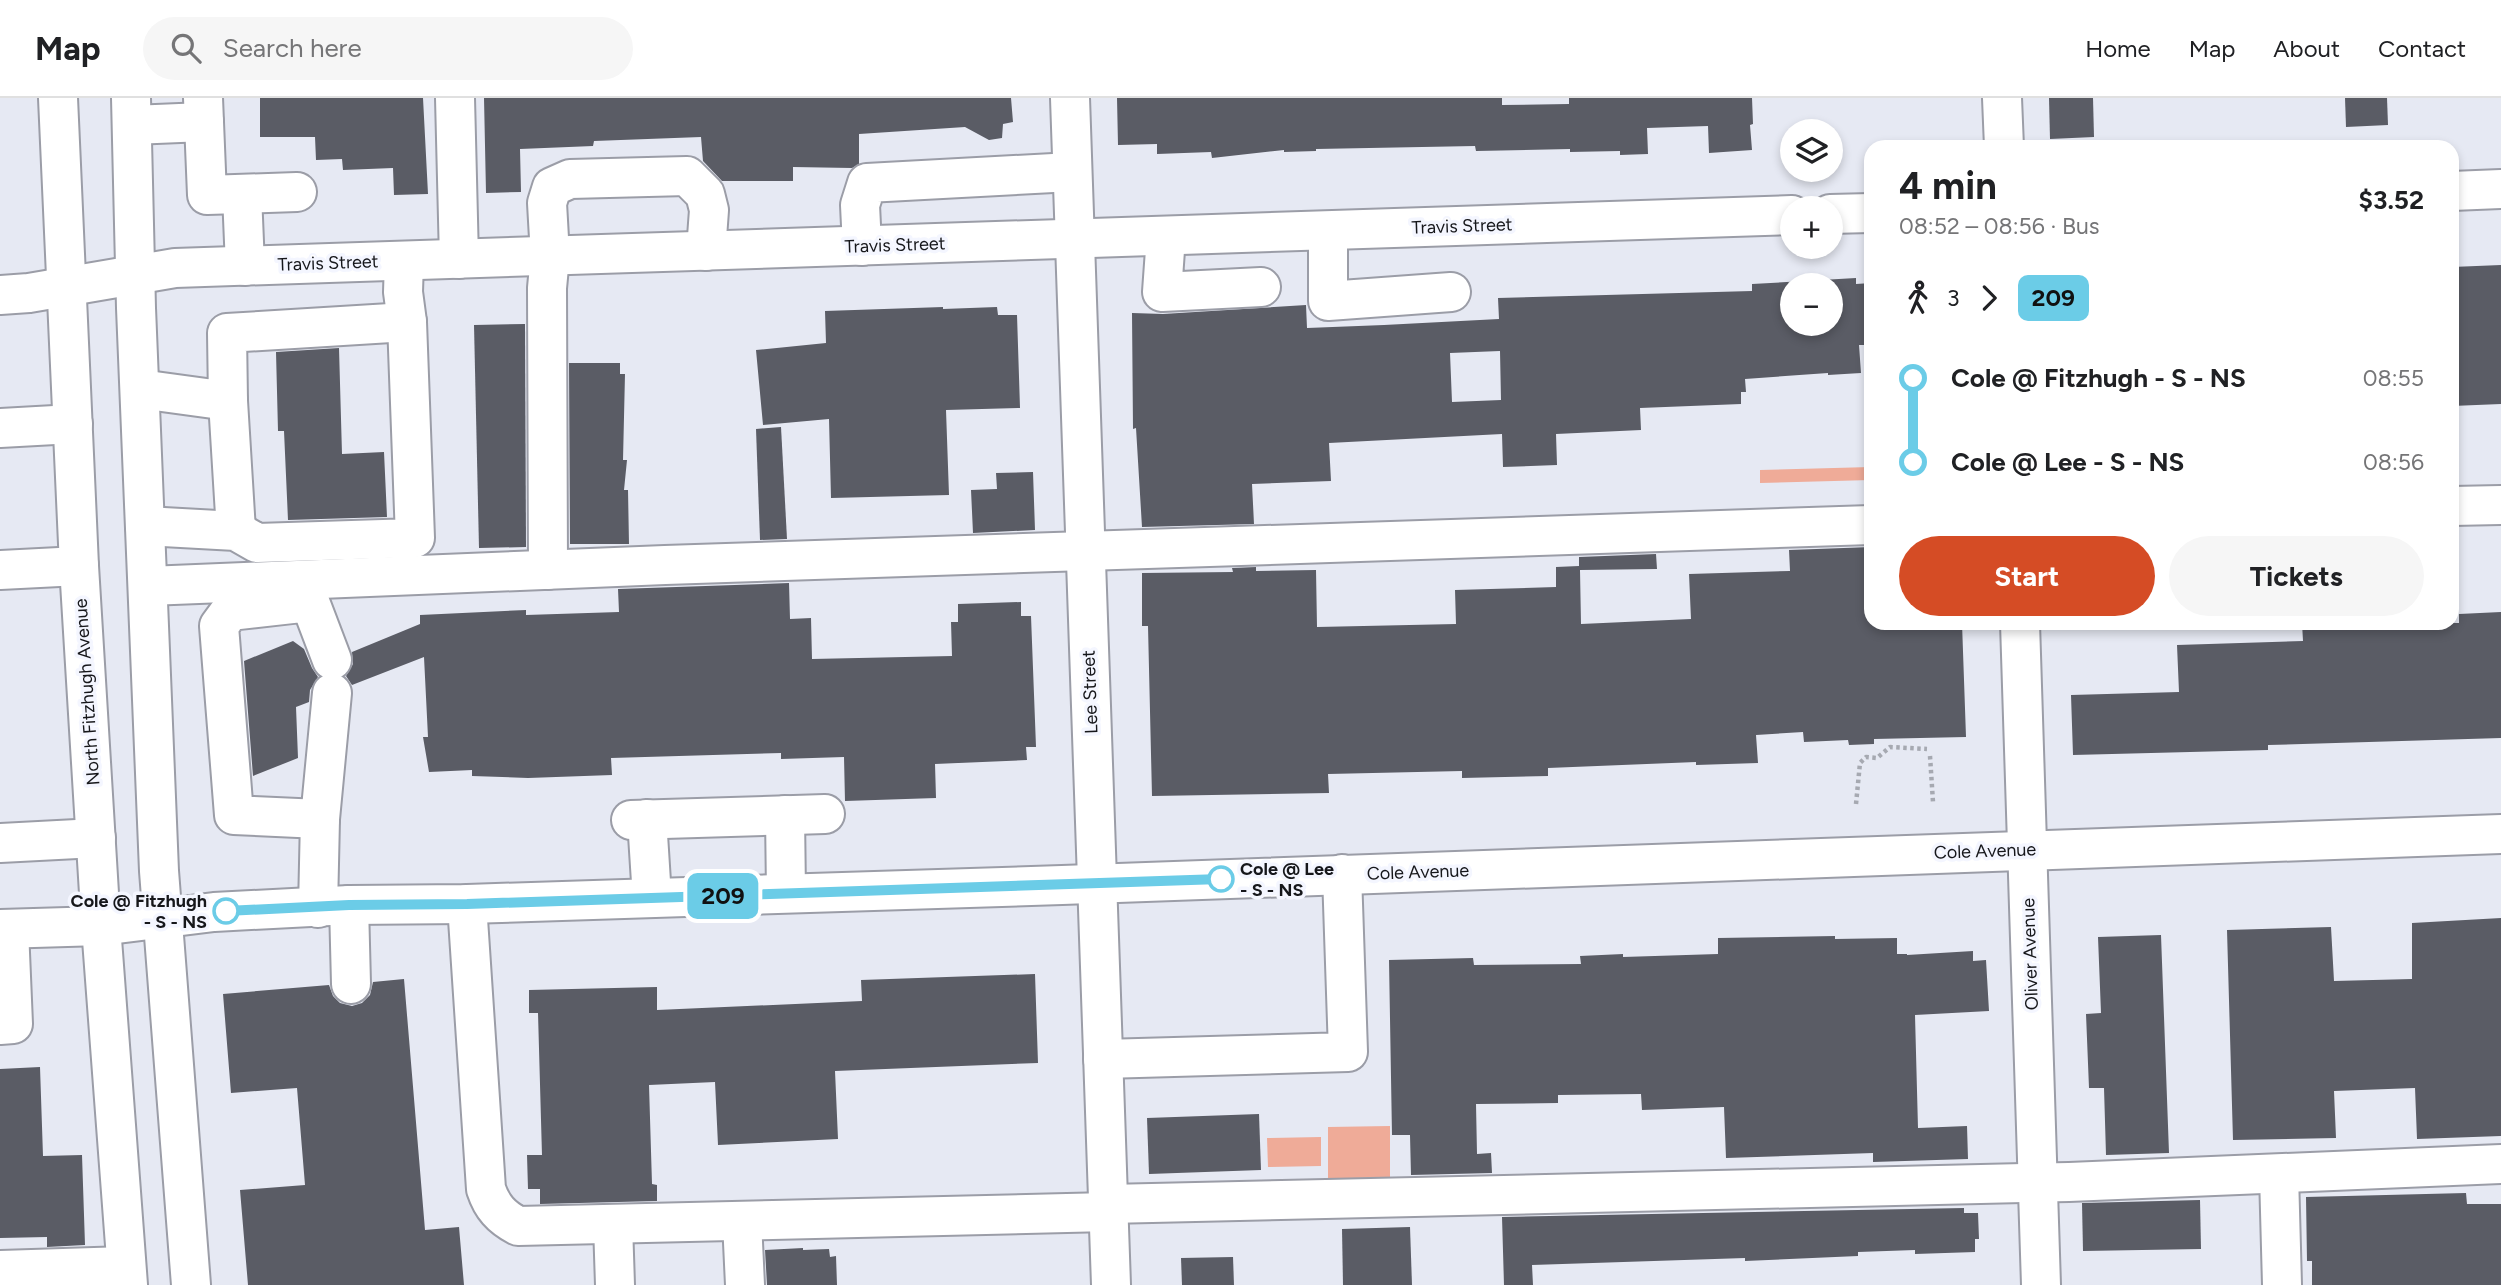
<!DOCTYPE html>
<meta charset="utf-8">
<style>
body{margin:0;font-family:Figtree,sans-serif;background:#f6f6f6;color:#202124;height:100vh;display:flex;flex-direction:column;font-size:26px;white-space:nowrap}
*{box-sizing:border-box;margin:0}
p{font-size:23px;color:#757577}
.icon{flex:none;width:38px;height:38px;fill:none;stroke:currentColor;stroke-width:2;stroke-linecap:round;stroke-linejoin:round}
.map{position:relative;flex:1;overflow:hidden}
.panel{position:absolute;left:1864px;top:42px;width:595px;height:490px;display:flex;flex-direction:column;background:#fff;border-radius:21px;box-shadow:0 4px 10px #0003}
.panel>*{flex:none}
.badge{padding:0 14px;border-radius:10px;font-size:24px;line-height:46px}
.buttons{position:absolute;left:1780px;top:21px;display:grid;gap:14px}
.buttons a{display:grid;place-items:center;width:63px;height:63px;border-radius:50%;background:#fff;box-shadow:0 4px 10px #0003;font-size:35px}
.map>.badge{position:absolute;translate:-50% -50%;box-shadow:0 0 0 4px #fff}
.legs{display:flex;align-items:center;gap:10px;height:77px;padding:0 35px;font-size:23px}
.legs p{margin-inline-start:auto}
.overview{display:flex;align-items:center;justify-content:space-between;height:119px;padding:0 35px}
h1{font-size:38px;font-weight:700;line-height:52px}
.button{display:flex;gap:14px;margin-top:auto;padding:14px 35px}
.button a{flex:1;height:80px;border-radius:42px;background:#d54c25;color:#fff;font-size:28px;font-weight:700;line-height:80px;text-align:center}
.button a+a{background:#f6f6f6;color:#202124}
ul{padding:0 35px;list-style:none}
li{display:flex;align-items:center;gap:24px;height:84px;font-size:26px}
li i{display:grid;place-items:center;width:10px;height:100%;margin:0 9px;background:currentColor}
li i::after{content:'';width:18px;height:18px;margin:-9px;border:5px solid;border-radius:50%;background:#fff}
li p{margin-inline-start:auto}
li:first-child i{background:linear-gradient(#0000 50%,currentColor 0)}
li:last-child i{background:linear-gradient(currentColor 50%,#0000 0)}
header{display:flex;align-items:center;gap:42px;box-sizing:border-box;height:98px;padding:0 35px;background:#fff;border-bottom:2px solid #e0e0e0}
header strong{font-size:33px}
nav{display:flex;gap:38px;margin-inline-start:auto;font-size:24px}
.search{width:490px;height:63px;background:#f6f6f6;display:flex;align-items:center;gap:18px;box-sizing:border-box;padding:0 24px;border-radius:38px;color:#757577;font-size:26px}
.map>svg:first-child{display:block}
.green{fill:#efab98}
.building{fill:#5a5c65;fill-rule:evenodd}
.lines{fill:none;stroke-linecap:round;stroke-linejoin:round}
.minor-casing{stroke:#9b9da7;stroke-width:42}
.major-casing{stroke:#9b9da7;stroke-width:42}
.path{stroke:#a6a9b1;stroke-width:4.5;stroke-dasharray:3.5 3.5;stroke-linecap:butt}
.minor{stroke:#fff;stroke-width:38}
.major{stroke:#fff;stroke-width:38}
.line-1-casing{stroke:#fff;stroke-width:16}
.line-1{stroke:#6bcce7;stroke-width:10}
.stop-1-dot{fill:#fff;stroke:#6bcce7;stroke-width:3.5}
.labels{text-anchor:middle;stroke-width:7;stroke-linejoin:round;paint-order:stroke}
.street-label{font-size:18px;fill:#16171b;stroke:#f4f6ff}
.stop-label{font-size:18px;font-weight:bold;fill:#16171b;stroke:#f4f6ff;text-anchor:start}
</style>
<header>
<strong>Map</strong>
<div class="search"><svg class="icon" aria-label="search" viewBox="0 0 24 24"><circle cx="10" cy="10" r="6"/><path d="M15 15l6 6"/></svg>Search here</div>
<nav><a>Home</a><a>Map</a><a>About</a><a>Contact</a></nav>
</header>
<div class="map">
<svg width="2501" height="1187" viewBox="0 0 2501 1187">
<rect width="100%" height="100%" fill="#e6e9f3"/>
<g class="green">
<polygon points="1871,369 1871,382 1760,385 1760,372"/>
<polygon points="1390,1028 1390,1080 1328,1081 1328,1029"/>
<polygon points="1321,1039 1321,1068 1268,1069 1267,1040"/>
</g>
<g class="building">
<polygon points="260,0 423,0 428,96 394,97 393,70 343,72 342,61 316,62 315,39 260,39"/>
<polygon points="484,0 1011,0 1013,24 1003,26 1002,40 989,42 965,29 859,36 859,66 852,70 793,69 793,83 722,83 703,63 701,39 594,43 593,48 520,51 521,94 486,95"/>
<polygon points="1117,0 1502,0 1502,7 1569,6 1569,0 1752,0 1753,26 1750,27 1752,52 1709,55 1708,28 1647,30 1648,56 1620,57 1620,53 1570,54 1570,51 1476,53 1475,48 1316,51 1316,53 1284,54 1284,52 1212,60 1211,54 1157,56 1157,46 1118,47"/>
<polygon points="2049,0 2093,0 2094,39 2050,41"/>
<polygon points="2345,0 2387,0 2388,27 2346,29"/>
<polygon points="2501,167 2501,306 2452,308 2452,169"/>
<path d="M1856,180V186L1871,185V247H1859L1861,275L1828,277V275L1745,281L1746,294H1741V306L1640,310L1641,332L1556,336L1557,367L1503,369L1502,336L1329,345L1331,383L1252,386L1254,426L1142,429L1136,330L1133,331L1132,215L1163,216L1306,207L1307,230L1384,227L1499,221L1498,200L1752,193V186ZM1792,187H1830V226H1792ZM1500,253L1501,302L1452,304L1450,255Z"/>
<polygon points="943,209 943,211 997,209 998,217 1017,217 1020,310 946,312 949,397 831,400 829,321 763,327 756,252 826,245 825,213"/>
<polygon points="525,226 526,449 479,450 474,227"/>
<polygon points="339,250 342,356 384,354 387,419 288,422 284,333 278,333 276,254"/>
<polygon points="569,265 620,265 620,276 625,276 623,362 627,362 624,392 628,392 629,446 570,446"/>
<polygon points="781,329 787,441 760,442 756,331"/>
<polygon points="1033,374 1035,432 973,435 971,392 997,391 996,375"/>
<polygon points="1871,449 1871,525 1962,525 1966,639 1874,641 1874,646 1849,647 1848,642 1804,644 1803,634 1756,637 1758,665 1696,667 1696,664 1548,670 1548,678 1462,680 1462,673 1328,676 1329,695 1152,698 1148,528 1142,528 1142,475 1233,474 1232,470 1256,469 1256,473 1316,472 1317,529 1456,526 1455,492 1556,489 1556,469 1579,468 1579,459 1656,456 1657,471 1580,472 1581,526 1691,521 1689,476 1790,473 1789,452"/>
<polygon points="789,485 790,521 811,520 812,561 952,558 951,524 958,524 958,506 1021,504 1021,518 1031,518 1036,649 1026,649 1027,662 935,666 936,700 845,703 844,659 781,661 781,655 611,660 612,677 528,680 472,678 472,672 429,674 423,639 428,639 424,559 352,587 346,578 353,566 352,554 420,526 420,517 526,512 526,517 619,514 618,491"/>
<polygon points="2501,514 2501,640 2268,647 2268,652 2073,657 2071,597 2179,594 2177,547 2303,543 2302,525 2459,525 2459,516"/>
<polygon points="293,543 304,551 312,570 318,579 310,592 309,604 296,609 298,660 253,678 244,563"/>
<polygon points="2501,820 2501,1038 2417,1041 2415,990 2334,993 2336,1040 2233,1042 2227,832 2331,829 2334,883 2412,881 2412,825"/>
<polygon points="2161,837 2169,1055 2106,1057 2104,990 2089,990 2086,916 2101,915 2098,839"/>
<polygon points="1835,838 1835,841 1897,840 1897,856 1907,856 1907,857 1973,853 1973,863 1986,862 1989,913 1915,917 1918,1030 1967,1028 1968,1061 1873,1064 1873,1055 1726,1060 1724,1009 1642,1012 1641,996 1558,997 1558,1005 1476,1006 1477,1056 1491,1055 1492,1075 1411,1077 1410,1037 1392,1037 1389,862 1473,860 1474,867 1581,866 1580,858 1623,856 1623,859 1718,856 1718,840"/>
<polygon points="1035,876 1038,965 835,973 838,1041 718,1047 715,984 649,987 652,1086 657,1087 657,1103 540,1106 540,1091 528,1091 527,1057 542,1057 538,915 529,915 529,892 657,889 657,912 862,903 861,882"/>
<polygon points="404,881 425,1132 459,1129 464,1187 248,1187 240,1092 305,1087 297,990 231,995 223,896 329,887 333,898 340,905 352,908 362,905 370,897 373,884"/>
<polygon points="40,969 43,1058 82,1057 85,1147 47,1149 47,1139 0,1140 0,971"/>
<polygon points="1259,1016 1261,1072 1149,1076 1147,1020"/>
<polygon points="2466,1095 2467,1106 2501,1106 2501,1187 2312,1187 2312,1163 2307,1163 2306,1099"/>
<polygon points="2200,1102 2201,1151 2083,1153 2082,1105"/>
<polygon points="1964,1110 1964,1115 1978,1115 1979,1141 1975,1141 1975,1154 1915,1156 1915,1152 1858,1154 1858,1158 1745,1163 1745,1160 1532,1167 1533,1187 1504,1187 1502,1119"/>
<polygon points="1410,1129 1412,1187 1343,1187 1342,1131"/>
<polygon points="803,1150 803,1152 829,1151 830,1159 836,1158 837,1187 767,1187 765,1152"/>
<polygon points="1233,1159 1234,1187 1182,1187 1181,1160"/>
</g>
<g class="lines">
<defs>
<g id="minor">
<polyline points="203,0 207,97 297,94"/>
<polyline points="455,0 459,161"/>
<polyline points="1070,0 1111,1187"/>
<polyline points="2002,0 2004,49"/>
<polyline points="132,27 204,24"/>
<polyline points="2452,93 2501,91"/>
<polyline points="242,96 245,168"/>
<polyline points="1830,116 1871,115"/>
<polyline points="1328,133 1328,203 1451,194"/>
<polyline points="1166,138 1162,194 1261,189"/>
<polyline points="862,148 860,107 867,85 1072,74"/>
<polyline points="0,197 29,195 175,170 1792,117"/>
<polyline points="140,291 228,303 227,235 407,224"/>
<polyline points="228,303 236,433"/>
<polyline points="0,330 73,326"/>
<polyline points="2452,408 2501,407"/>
<polyline points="145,428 236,433 257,445 415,440 407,224 403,194 404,163"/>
<polyline points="0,472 79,468"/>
<polyline points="548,472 547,190 550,158 547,105 552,89 570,81 687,78 705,96 709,112 706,153"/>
<polyline points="148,488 665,467 1871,427"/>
<polyline points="2020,525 2041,1187"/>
<polyline points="785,717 786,795"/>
<polyline points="320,721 234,717 219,528 230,513 310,504 332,562"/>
<polyline points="647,721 652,800"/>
<polyline points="631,722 825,716"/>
<polyline points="0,745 96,740"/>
<path d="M467,806L486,1091C492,1109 501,1119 518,1128L1108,1114"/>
<polyline points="349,807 351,886"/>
<polyline points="318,810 320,721 332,595"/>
<polyline points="0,831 101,828 214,814 349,807 467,806 1062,787 2501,736"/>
<polyline points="0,927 13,926 9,831"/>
<polyline points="1103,961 1348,954 1342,776"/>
<polyline points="2279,1076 2282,1187"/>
<polyline points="1108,1106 2069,1084 2501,1066"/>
<polyline points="742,1123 745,1187"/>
<polyline points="613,1126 615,1187"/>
<polyline points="0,1172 126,1168"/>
</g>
<g id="major">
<polyline points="58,0 79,468 101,828 128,1187"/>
<polyline points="131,0 136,210 159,773 191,1187"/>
</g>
</defs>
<use href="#minor" class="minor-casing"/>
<use href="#major" class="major-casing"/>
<g class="path">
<polyline points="1930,658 1933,704"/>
<polyline points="1856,706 1860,665 1866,659 1877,660 1890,649 1927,651"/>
</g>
<use href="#minor" class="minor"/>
<use href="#major" class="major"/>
</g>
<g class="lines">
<defs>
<polyline id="line-1" points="226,813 349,807 467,806 1221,781"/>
</defs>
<use href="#line-1" class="line-1-casing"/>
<use href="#line-1" class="line-1"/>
</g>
<g class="stop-1-dot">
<circle cx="1221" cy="781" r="12"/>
<circle cx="226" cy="813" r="12"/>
</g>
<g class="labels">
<g class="street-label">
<text transform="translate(1462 128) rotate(-2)" y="6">Travis Street</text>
<text transform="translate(895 147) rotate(-2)" y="6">Travis Street</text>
<text transform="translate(328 165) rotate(-2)" y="6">Travis Street</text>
<text transform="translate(87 594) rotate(-94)" y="6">North Fitzhugh Avenue</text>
<text transform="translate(1090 594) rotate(-92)" y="6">Lee Street</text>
<text transform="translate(1985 753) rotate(-2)" y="6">Cole Avenue</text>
<text transform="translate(1418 774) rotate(-2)" y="6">Cole Avenue</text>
<text transform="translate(2030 856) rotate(-92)" y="6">Oliver Avenue</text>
</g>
<g class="stop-label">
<text x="1240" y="777">Cole @ Lee<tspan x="1240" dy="21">- S - NS</tspan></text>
<text x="207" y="809" text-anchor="end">Cole @ Fitzhugh<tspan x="207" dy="21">- S - NS</tspan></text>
</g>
</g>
</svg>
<div class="buttons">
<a><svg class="icon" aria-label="layers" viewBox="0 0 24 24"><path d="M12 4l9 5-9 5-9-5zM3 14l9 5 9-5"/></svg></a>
<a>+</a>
<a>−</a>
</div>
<b class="badge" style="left:723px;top:798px;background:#6bcce7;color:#111">209</b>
<section class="panel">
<div class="overview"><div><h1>4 min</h1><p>08:52 – 08:56 · Bus</p></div><b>$3.52</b></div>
<div class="legs"><svg class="icon" aria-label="walk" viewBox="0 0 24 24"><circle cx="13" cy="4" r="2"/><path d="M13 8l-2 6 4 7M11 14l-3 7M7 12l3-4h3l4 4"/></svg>3<svg class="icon" aria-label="forward" viewBox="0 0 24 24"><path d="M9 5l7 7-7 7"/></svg><b class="badge" style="background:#6bcce7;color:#111">209</b></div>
<ul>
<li><i style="color:#6bcce7"></i><b>Cole @ Fitzhugh - S - NS</b><p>08:55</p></li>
<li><i style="color:#6bcce7"></i><b>Cole @ Lee - S - NS</b><p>08:56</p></li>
</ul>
<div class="button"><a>Start</a><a>Tickets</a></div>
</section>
</div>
